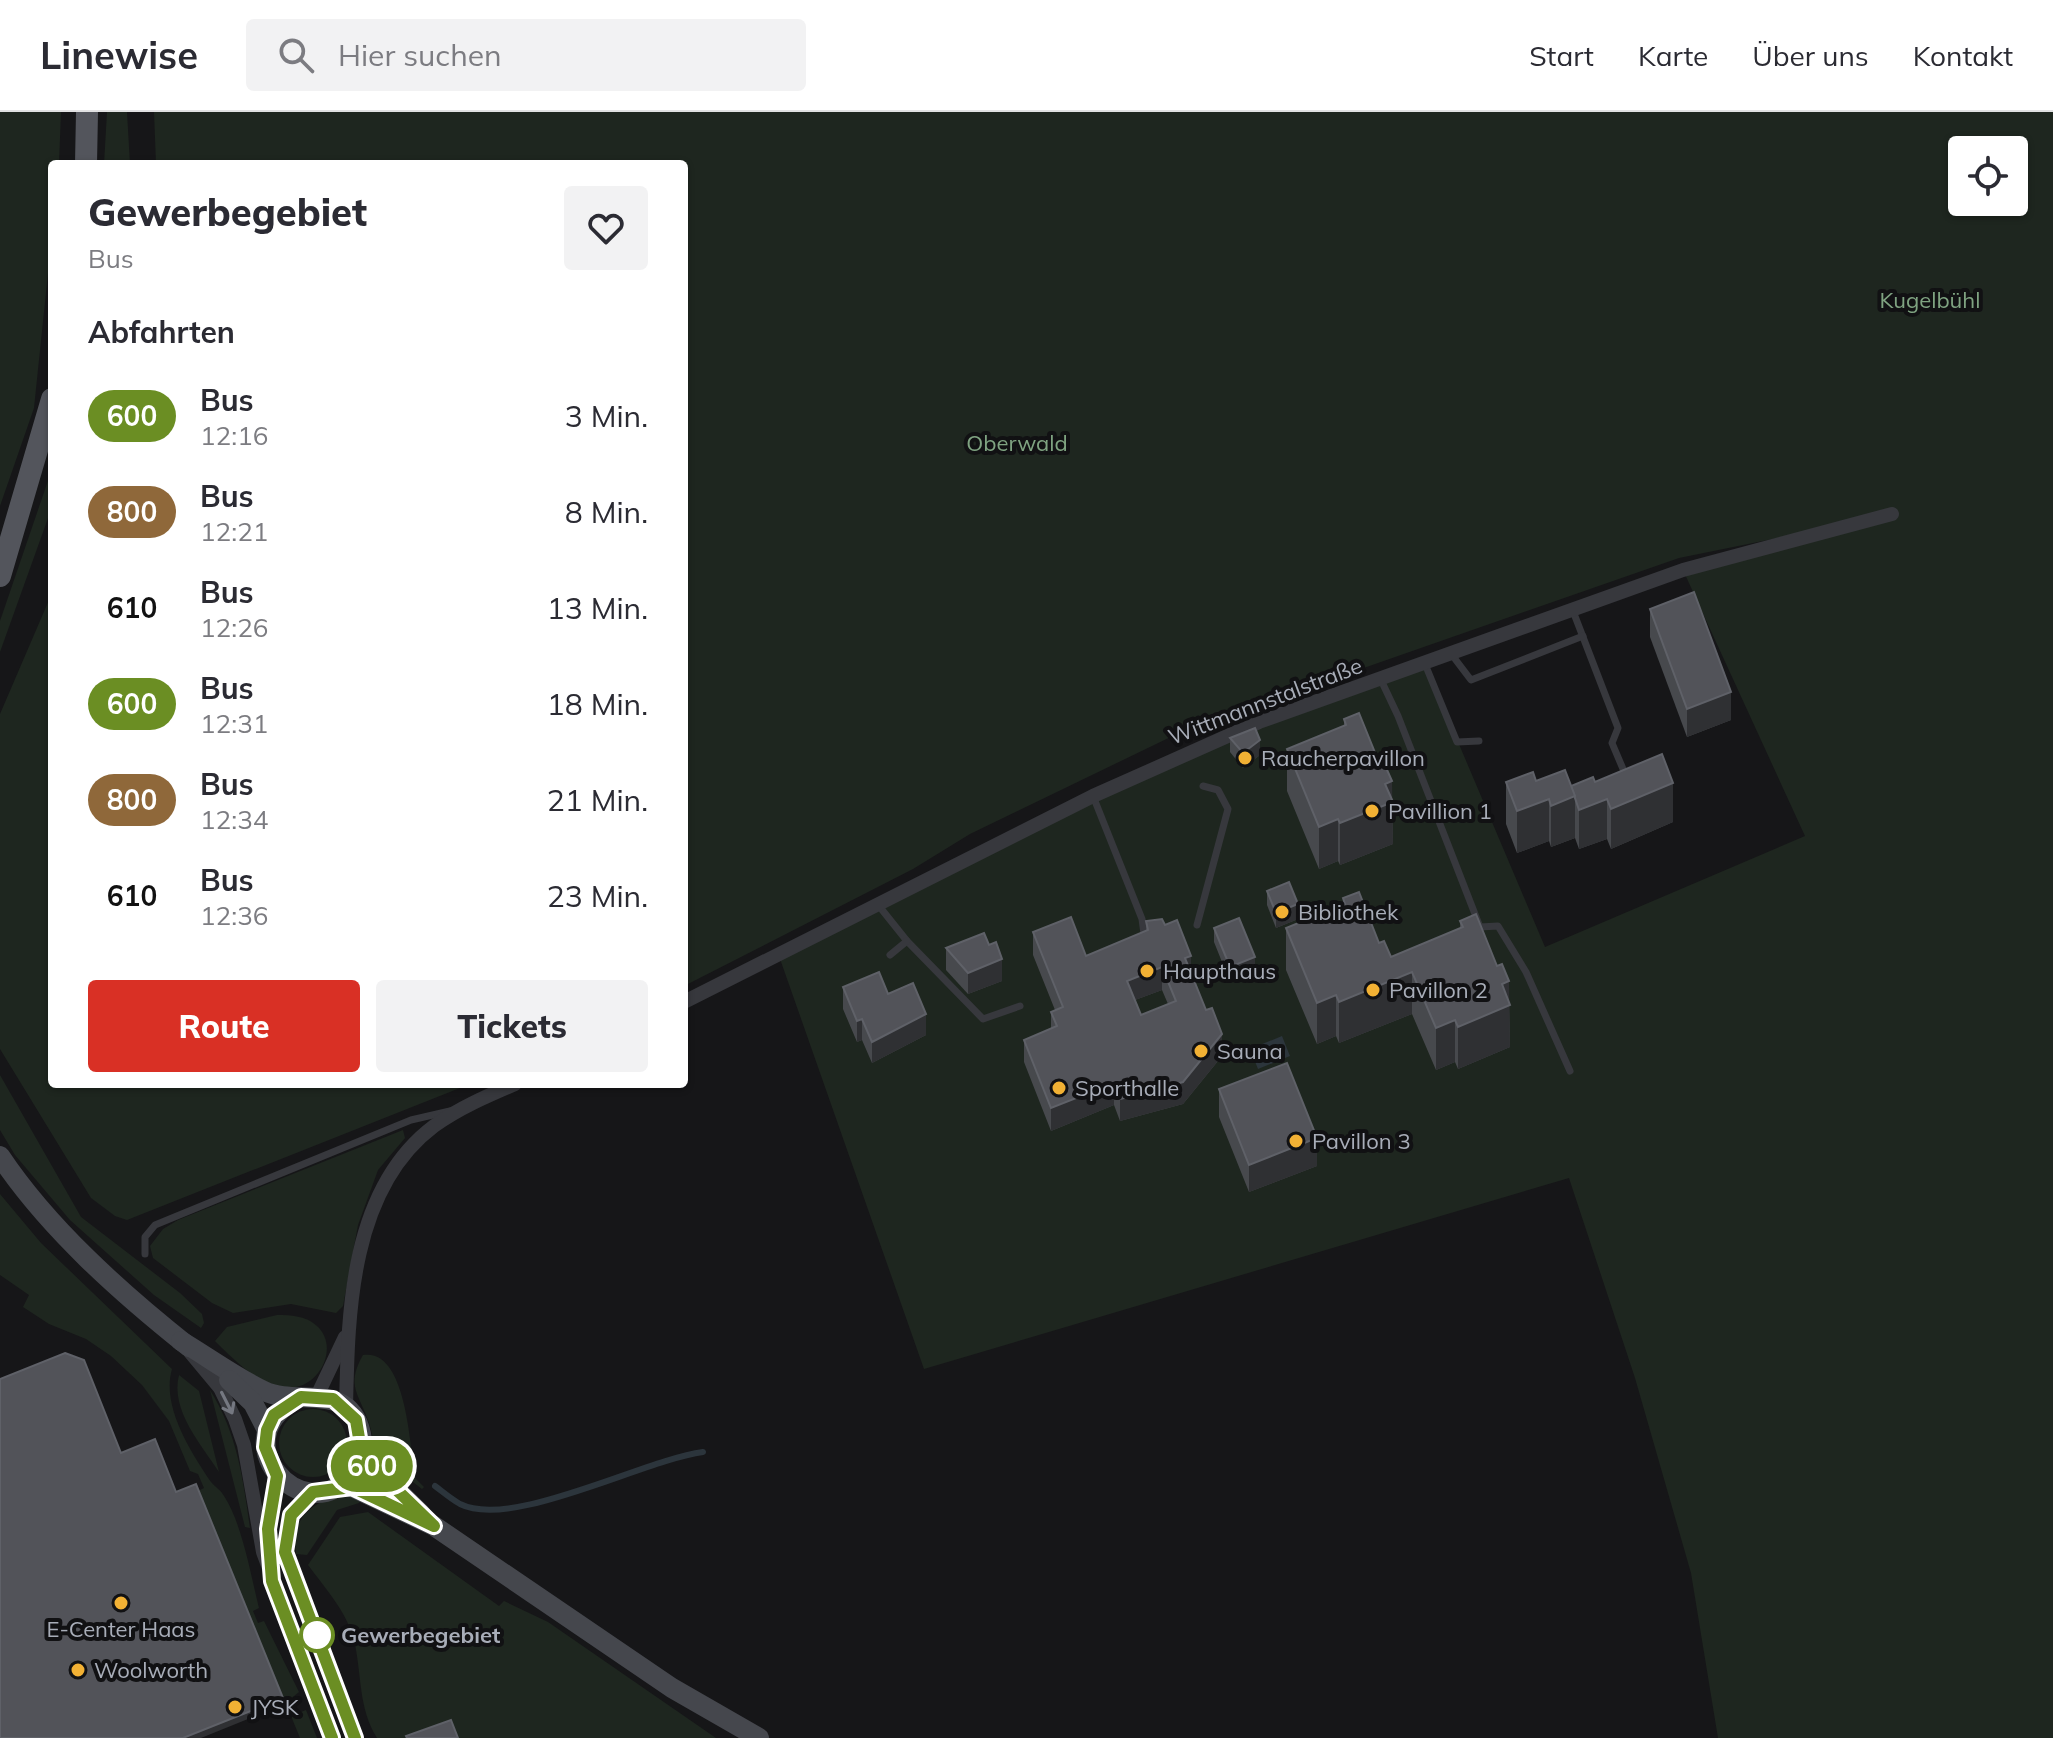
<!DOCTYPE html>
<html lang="de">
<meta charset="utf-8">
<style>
body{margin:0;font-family:Mulish,sans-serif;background:#f2f2f3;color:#2b2b33;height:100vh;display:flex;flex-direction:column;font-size:30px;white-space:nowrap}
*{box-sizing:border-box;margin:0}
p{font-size:26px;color:#7c7c81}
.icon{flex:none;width:44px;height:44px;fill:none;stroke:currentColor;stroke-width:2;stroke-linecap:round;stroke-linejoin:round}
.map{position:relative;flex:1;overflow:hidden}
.sheet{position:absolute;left:48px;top:48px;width:640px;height:928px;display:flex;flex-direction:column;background:#fff;border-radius:8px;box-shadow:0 2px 6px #0004}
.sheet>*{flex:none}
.badge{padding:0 16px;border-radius:26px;font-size:28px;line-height:52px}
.controls{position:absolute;left:1948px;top:24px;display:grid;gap:16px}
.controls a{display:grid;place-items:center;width:80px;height:80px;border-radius:8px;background:#fff;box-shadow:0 2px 6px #0004;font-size:40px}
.map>.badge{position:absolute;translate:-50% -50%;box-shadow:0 0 0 4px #fff}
h2{padding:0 40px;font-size:30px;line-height:72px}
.round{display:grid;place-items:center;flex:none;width:84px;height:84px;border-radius:8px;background:#f2f2f3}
.headline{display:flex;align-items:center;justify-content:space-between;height:136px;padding:0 40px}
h1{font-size:38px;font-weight:800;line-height:60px}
.button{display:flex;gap:16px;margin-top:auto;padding:16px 40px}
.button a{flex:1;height:92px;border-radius:8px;background:#d93025;color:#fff;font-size:32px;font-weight:800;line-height:92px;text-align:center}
.button a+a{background:#f2f2f3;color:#2b2b33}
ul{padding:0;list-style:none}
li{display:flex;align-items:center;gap:24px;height:96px;padding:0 40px}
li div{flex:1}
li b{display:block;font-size:30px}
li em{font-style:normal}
li .badge{min-width:88px;font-weight:700;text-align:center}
header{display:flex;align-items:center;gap:48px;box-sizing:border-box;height:112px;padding:0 40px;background:#fff;border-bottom:2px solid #e1e1e2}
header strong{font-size:38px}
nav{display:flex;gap:44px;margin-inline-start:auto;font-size:28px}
.search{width:560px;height:72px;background:#f2f2f3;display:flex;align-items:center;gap:20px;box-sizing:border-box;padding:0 28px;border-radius:8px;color:#7c7c81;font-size:30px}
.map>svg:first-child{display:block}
.green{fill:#1e261f;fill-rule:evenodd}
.water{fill:#2c353c}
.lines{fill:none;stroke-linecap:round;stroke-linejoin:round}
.stream{stroke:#2c353c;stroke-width:6}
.lane{stroke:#37383d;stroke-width:7}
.street{stroke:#37383d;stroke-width:14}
.secondary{stroke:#45474d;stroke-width:20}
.primary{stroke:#53555c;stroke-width:22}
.wall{fill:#47494d;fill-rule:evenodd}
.shaded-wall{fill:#2f3033}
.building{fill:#525359;stroke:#5f6168;stroke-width:2;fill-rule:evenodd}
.oneway{stroke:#757881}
.line-casing{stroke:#fff;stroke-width:18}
.line{stroke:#6b8e23;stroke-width:12}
.poi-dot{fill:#f2b134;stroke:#111113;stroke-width:3}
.stop-dot{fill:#fff;stroke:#6b8e23;stroke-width:4}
.labels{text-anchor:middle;stroke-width:8;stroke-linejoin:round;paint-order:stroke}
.park-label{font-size:22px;fill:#7fa381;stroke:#111113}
.street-label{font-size:22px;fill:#a8adb8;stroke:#111113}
.poi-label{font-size:22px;fill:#a8adb8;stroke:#111113;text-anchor:start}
.stop-label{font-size:22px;font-weight:bold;fill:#a8adb8;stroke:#111113;text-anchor:start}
</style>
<header>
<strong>Linewise</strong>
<div class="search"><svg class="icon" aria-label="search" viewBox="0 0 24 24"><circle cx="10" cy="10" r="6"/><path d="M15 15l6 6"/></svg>Hier suchen</div>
<nav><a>Start</a><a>Karte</a><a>Über uns</a><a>Kontakt</a></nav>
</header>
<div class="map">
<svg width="2053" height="1626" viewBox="0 0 2053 1626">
<rect width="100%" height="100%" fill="#161618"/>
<g class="green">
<polygon points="0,0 61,0 59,52 52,52 52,123 34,296 0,394"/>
<polygon points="107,0 127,0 130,52 104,52"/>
<path d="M154,0H2053V1626H1718L1691,1461L1635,1266L1569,1066L924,1257L779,844L1189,640L1425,552L1545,835L1805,724L1683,458L1872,407L1679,446L1183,619L970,722L913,757L684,874V52H156ZM1962,38H2014V90H1962Z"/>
<polygon points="52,357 52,395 0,540 0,509"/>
<polygon points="52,481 52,972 470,972 127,1108 115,1104 91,1086 0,937 0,602"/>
<polygon points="0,963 81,1105 180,1181 202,1202 204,1211 201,1216 154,1183 70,1108 15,1043 0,1018"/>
<polygon points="403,1018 405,1026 378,1058 358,1113 343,1194 336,1201 291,1192 233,1201 212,1191 153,1146 150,1134 163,1117 178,1108"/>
<path d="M0,1082L41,1131L172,1257C161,1294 191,1340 211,1370C215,1375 221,1378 224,1384C242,1411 251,1464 259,1496L253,1499L258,1511L264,1509L299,1580L283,1593L196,1380L204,1376L198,1362L190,1359L169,1309L142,1273L111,1244L86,1227L49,1212L23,1195L29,1183L0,1163Z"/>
<path d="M277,1203C361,1199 326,1300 266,1271C246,1260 229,1243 215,1229L227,1215Z"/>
<path d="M363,1243C407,1236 410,1336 415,1366L424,1375L422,1377L387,1350L383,1355C373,1341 374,1326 369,1311C360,1283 345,1274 363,1243Z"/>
<path d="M179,1263L199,1279L219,1360C201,1332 170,1298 179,1263Z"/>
<path d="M210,1278C237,1321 243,1366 250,1416L245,1415Z"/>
<circle cx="313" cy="1331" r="34"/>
<path d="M348,1383L362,1386L359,1391L337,1398L307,1443L296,1442C290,1405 314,1387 348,1383Z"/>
<path d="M368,1400L499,1494L504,1489L548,1510L716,1626H377C358,1596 362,1562 354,1528C347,1500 325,1476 308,1453L340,1405Z"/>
<polygon points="306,1598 317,1626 300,1626 291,1604"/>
</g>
<polygon class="water" points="1282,924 1290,944 1258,957 1250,937"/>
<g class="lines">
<path class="stream" d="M435,1374C443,1380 451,1387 460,1392C512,1418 643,1348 703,1340"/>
<g class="lane">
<polyline points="1573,499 1618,616 1612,631 1626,664"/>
<polyline points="1452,543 1471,568 1583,524"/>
<polyline points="1425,552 1457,630 1479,629"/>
<polyline points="1381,568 1398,604 1480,815 1498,814 1526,860 1570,959"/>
<polyline points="1093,684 1142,807 1144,822"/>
<polyline points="879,794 907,829 983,907 1020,894"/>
<polyline points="1197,813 1228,697 1218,678 1203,674"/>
<polyline points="890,843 907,829"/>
<polyline points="145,1142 145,1125 155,1113 411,1008 450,999"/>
</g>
<g class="street">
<polyline points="684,890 1093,684 1259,610 1683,458 1892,402"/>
<polyline points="190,1240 220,1276 235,1307 244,1333 263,1440 332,1626"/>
<polyline points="317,1284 345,1225"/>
<path d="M346,1296C348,1200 350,1077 434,1014C459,996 487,984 515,972"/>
<polyline points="313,1380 291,1403 285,1440 355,1626"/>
<polyline points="270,1443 268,1417 277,1364"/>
</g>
<g class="secondary">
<path d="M0,1044C48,1116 121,1181 189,1235"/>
<path d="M181,1229C208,1245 235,1265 264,1279C298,1295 349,1268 361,1322C364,1336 360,1350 351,1362C305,1422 216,1325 301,1285"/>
<polyline points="229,1268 253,1291 267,1318"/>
<polyline points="361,1338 368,1350 421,1402"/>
<polyline points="336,1375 352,1375 434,1414 672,1576 759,1626"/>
</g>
<g class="primary">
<polyline points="86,52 87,0"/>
<polyline points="0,464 52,287"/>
</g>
</g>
<g class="wall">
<polygon points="1650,497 1731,608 1687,625 1650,525"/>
<polygon points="1344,607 1392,687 1393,732 1340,753 1338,749 1319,757 1287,679 1287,637 1344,614"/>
<polygon points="1230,626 1260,643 1243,656 1230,640"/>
<polygon points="1536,669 1571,674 1595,670 1673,710 1611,737 1607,727 1579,737 1575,726 1551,735 1549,729 1517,741 1506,712 1506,670"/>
<polygon points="1267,779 1298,807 1276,816 1267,793"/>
<polygon points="1343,786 1391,845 1460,816 1460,809 1509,890 1510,935 1458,957 1455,950 1436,958 1412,902 1339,931 1336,924 1317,932 1286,858 1286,816 1343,793"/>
<path d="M1146,809L1165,813L1191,862L1222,944L1183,992L1120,1009L1114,993L1051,1019L1024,950V928L1051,917V900L1055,898L1033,843V820L1086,844L1146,819ZM1162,878L1168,892L1141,903L1135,888Z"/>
<polygon points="1214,816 1255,859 1230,870 1214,830"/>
<polygon points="946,836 1002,869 968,882 946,858"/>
<polygon points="843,875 888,882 926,923 872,951 862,928 857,930 843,897"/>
<polygon points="1219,977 1317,1054 1249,1080 1219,1005"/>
</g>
<g class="shaded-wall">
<polygon points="1731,580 1731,608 1687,625 1687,597"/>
<polygon points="1260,628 1260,643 1243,656 1243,641"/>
<polygon points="1392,669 1393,732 1340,753 1340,711 1385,672"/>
<polygon points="1673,671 1673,710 1611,737 1611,697"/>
<polygon points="1575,684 1575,726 1551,735 1551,694"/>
<polygon points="1549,687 1549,729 1517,741 1517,699"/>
<polygon points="1607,687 1607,727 1579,737 1579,698"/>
<polygon points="1338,707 1338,749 1319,757 1319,715"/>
<polygon points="1298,792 1298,807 1276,816 1276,801"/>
<polygon points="1191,844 1191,866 1185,846"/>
<polygon points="1255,845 1255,859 1230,870 1230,855"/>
<polygon points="1002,847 1002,869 968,882 968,861"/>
<polygon points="1162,855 1162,878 1127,891 1127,869"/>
<polygon points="1412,860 1412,902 1339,931 1339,890"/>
<polygon points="1509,869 1510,935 1458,957 1458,915 1502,872"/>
<polygon points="1336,883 1336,924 1317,932 1317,891"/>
<polygon points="926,902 926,923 872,951 872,930"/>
<polygon points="862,907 862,928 857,930 857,909"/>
<polygon points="1455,908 1455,950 1436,958 1436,916"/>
<polygon points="1222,922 1222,944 1183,992 1120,1009 1120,987"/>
<polygon points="1114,971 1114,993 1051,1019 1051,996"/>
<polygon points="1317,1026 1317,1054 1249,1080 1249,1053"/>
<polygon points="283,1586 283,1593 201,1626 183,1626"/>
</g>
<g class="building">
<polygon points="1694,480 1731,580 1687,597 1650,497"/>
<polygon points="1359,601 1380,653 1384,651 1392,669 1385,672 1393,690 1340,711 1338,707 1319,715 1287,637 1346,613 1344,607"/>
<polygon points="1255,616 1260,628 1243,641 1230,626"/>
<polygon points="1662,642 1673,671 1611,697 1607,687 1579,698 1571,674 1593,665 1595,670"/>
<polygon points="1565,658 1575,684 1551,694 1549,687 1517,699 1506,670 1533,660 1536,669"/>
<polygon points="1289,770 1298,792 1276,801 1267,779"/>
<polygon points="1359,780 1379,831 1384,829 1391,845 1463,815 1460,809 1476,802 1497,854 1502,852 1509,869 1502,872 1510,893 1458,915 1455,908 1436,916 1412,860 1339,890 1336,883 1317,891 1286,816 1345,792 1343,786"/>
<path d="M1071,805L1086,844L1148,818L1146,809L1162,807L1165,813L1177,808L1191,844L1185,846L1206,898L1212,896L1222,922L1183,970L1120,987L1114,971L1051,996L1024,928L1057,914L1051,900L1063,895L1033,820ZM1162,855L1176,889L1141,903L1127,869Z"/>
<polygon points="1239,806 1255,845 1230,855 1214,816"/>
<polygon points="984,821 989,833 996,830 1002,847 968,861 946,836"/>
<polygon points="879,860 888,882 913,871 926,902 872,930 862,907 857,909 843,875"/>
<polygon points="1287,951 1317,1026 1249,1053 1219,977"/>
<polygon points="65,1241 84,1248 121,1341 155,1327 176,1380 196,1372 283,1586 183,1626 0,1626 0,1267"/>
<polygon points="451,1608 458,1626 407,1626 406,1624"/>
</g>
<defs><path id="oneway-shaft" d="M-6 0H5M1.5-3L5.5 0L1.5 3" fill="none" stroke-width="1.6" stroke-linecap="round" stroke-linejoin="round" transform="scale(2)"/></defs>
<use class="oneway" href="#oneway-shaft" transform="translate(227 1291) rotate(63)"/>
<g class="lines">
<defs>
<polyline id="line" points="332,1626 272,1469 268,1417 277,1364 265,1335 267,1318 274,1303 301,1285 333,1287 356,1308 361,1338 368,1350 434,1414 352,1375 313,1380 291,1403 285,1440 355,1626"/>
</defs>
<use href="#line" class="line-casing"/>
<use href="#line" class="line"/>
</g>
<g class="poi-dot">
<circle cx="1245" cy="646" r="8"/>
<circle cx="1372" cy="699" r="8"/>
<circle cx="1282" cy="800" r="8"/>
<circle cx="1147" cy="859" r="8"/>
<circle cx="1373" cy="878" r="8"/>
<circle cx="1201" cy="939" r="8"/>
<circle cx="1059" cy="976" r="8"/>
<circle cx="1296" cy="1029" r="8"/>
<circle cx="121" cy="1491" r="8"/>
<circle cx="78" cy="1558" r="8"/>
<circle cx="235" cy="1595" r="8"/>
</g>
<circle class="stop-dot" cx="317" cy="1523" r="16"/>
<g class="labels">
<g class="park-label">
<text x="1930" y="196">Kugelbühl</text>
<text x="1017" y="339">Oberwald</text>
</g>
<g class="street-label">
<text transform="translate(1265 589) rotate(-21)" y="8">Wittmannstalstraße</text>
</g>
<g class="poi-label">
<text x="1261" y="654">Raucherpavillon</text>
<text x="1388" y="707">Pavillion 1</text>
<text x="1298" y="808">Bibliothek</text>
<text x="1163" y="867">Haupthaus</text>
<text x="1389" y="886">Pavillon 2</text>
<text x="1217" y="947">Sauna</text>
<text x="1075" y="984">Sporthalle</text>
<text x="1312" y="1037">Pavillon 3</text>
<text x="121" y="1525" text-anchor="middle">E-Center Haas</text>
<text x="94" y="1566">Woolworth</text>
<text x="251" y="1603">JYSK</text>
</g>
<g class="stop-label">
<text x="341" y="1531">Gewerbegebiet</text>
</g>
</g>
</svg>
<div class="controls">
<a><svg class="icon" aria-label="locate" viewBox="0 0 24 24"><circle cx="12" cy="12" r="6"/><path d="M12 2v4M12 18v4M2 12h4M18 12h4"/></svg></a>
</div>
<b class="badge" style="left:372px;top:1354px;background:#6b8e23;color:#fff">600</b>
<section class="sheet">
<div class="headline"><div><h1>Gewerbegebiet</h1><p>Bus</p></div><a class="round"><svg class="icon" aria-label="heart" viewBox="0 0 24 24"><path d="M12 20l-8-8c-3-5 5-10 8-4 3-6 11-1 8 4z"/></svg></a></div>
<h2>Abfahrten</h2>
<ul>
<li><span class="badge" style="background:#6b8e23;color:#fff">600</span><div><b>Bus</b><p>12:16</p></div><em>3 Min.</em></li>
<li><span class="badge" style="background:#8f683a;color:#fff">800</span><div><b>Bus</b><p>12:21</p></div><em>8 Min.</em></li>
<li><span class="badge" style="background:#fff;color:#111">610</span><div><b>Bus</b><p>12:26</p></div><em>13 Min.</em></li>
<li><span class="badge" style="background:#6b8e23;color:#fff">600</span><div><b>Bus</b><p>12:31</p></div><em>18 Min.</em></li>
<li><span class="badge" style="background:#8f683a;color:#fff">800</span><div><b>Bus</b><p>12:34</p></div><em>21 Min.</em></li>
<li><span class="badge" style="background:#fff;color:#111">610</span><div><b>Bus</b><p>12:36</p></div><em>23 Min.</em></li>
</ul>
<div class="button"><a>Route</a><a>Tickets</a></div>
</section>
</div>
